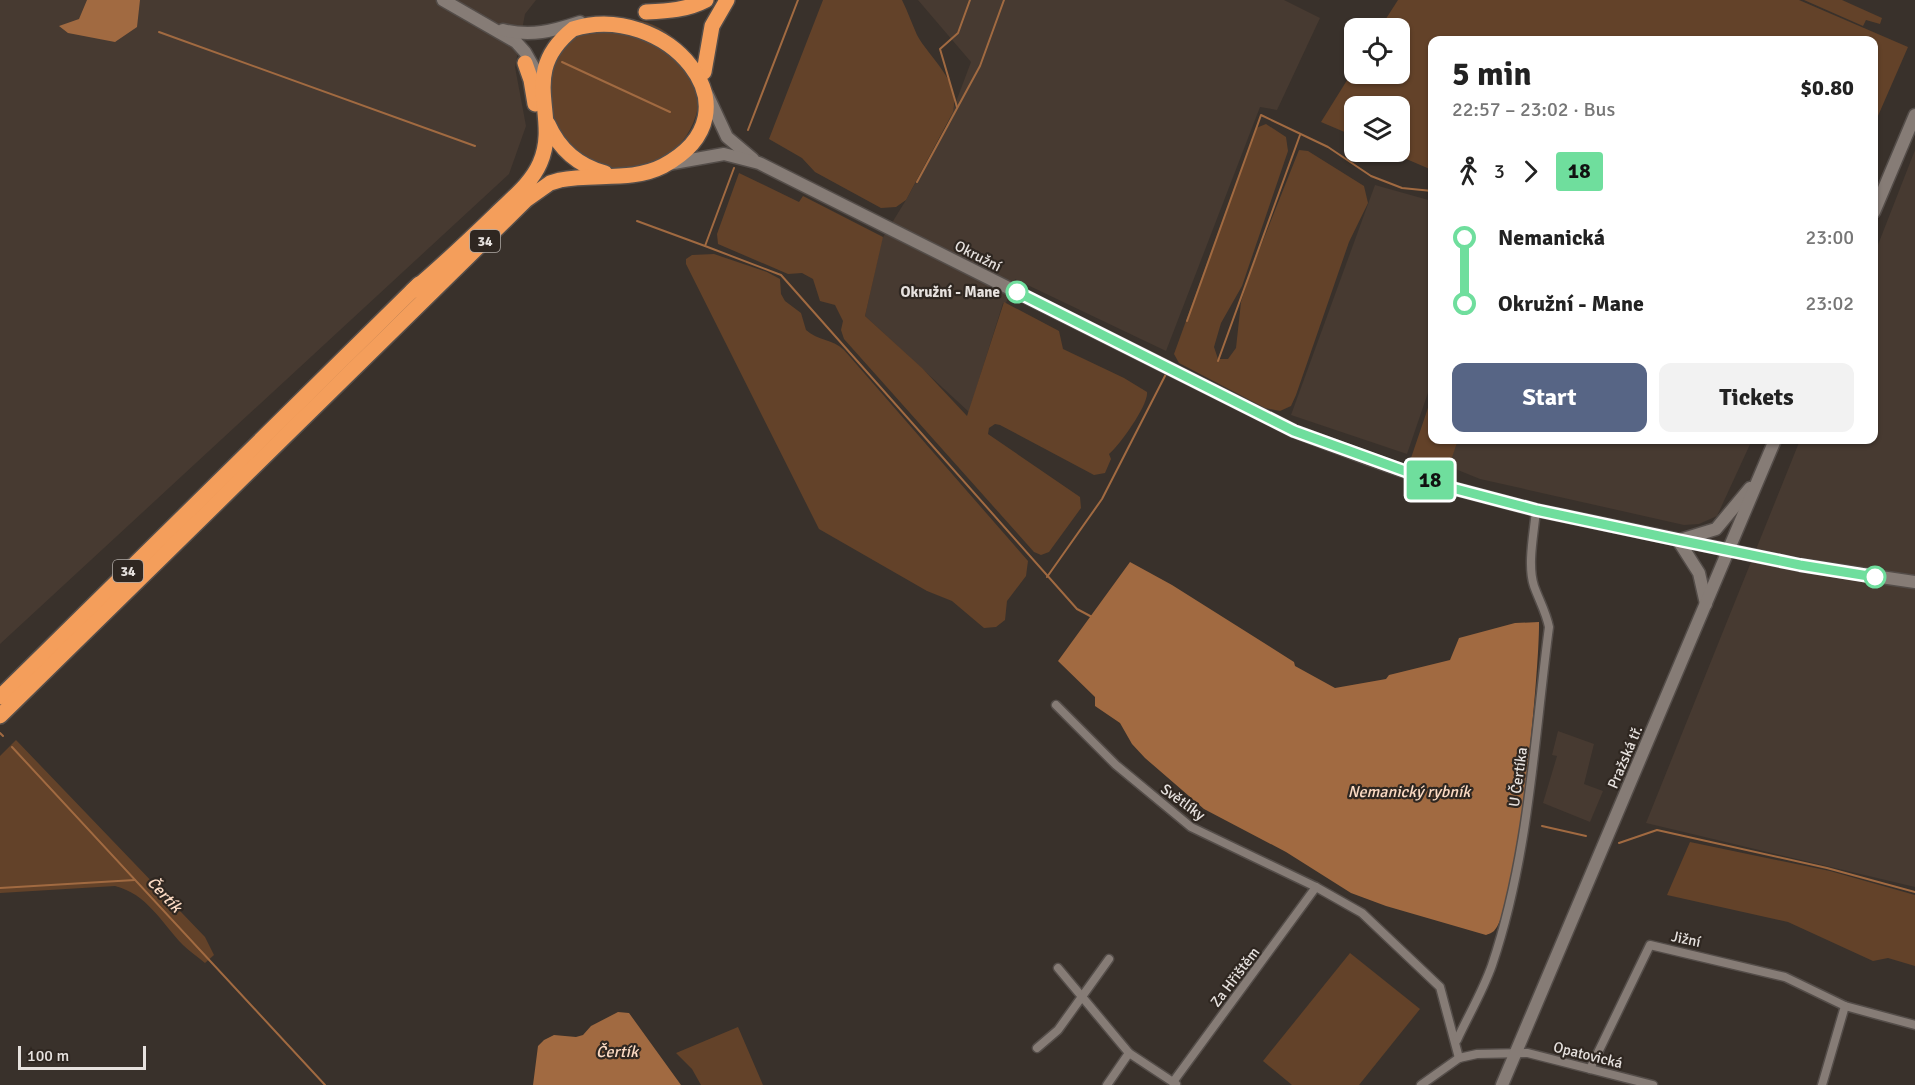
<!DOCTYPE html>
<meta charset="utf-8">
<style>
body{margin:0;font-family:Signika,sans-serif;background:#f2f2f2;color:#222;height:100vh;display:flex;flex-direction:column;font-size:22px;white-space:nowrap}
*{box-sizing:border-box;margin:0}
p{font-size:20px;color:#767676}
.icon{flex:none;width:33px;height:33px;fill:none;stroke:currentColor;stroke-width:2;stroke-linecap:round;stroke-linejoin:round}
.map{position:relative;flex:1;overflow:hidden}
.panel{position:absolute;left:1428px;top:36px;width:450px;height:408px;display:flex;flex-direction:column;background:#fff;border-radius:12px;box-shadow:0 2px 4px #0004}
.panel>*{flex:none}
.badge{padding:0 12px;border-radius:4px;font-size:21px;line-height:39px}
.tools{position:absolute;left:1344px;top:18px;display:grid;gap:12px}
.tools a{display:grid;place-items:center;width:66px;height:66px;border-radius:12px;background:#fff;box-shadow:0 2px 4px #0004;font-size:30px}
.scale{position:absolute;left:18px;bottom:15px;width:128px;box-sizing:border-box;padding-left:6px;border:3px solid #e7e2df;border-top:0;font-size:16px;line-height:21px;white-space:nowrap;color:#e7e2df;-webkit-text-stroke:4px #2f2721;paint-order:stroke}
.map>.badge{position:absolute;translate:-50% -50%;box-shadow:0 0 0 3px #fff}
.legs{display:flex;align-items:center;gap:9px;height:66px;padding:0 24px;font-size:20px}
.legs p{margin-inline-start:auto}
.head{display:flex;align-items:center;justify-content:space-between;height:102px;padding:0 24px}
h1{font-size:33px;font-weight:700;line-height:45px}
.cta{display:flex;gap:12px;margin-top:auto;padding:12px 24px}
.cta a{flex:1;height:69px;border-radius:12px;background:#576585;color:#fff;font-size:24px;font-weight:700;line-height:69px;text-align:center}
.cta a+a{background:#f2f2f2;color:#222}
ul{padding:0 24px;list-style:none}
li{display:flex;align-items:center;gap:21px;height:66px;font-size:22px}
li i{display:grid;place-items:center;width:9px;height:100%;margin:0 8px;background:currentColor}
li i::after{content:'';width:15px;height:15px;margin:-8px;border:4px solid;border-radius:50%;background:#fff}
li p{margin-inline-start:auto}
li:first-child i{background:linear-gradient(#0000 50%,currentColor 0)}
li:last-child i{background:linear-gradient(currentColor 50%,#0000 0)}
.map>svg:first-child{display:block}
.built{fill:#473a31}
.green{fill:#634229}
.water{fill:#a16a41}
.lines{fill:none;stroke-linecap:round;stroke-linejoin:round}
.stream{stroke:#a16a41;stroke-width:2}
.street-casing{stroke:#544d49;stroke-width:11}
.secondary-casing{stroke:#544d49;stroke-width:15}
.highway-casing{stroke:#544d49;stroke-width:18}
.street{stroke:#867c76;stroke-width:8}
.secondary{stroke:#867c76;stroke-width:12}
.highway{stroke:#f49e5b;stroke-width:15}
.line-1-casing{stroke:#fff;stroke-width:14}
.line-1{stroke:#6fde9d;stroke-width:9}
.stop-1-dot{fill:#fff;stroke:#6fde9d;stroke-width:3}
.labels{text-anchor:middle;stroke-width:4.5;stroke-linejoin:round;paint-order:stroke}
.shield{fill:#2f2721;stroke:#b0aaa6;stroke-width:1.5}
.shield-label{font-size:14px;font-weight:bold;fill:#e7e2df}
.street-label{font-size:15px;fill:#e7e2df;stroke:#2f2721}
.stop-label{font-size:15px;font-weight:bold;fill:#e7e2df;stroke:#2f2721;text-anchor:end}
.water-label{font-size:16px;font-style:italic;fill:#fcdbc4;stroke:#2f2721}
</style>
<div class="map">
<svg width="1915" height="1085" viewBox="0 0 1915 1085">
<rect width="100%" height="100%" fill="#39312b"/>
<g class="built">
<polygon points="0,0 536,0 525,14 515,67 526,126 509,174 0,644"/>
<polygon points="918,0 1284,0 1320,18 1277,110 1260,107 1166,351 1015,279 1006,303 1003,303 969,412 865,316 882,239 906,200 948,123 971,62"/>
<polygon points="1915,150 1915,887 1646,823 1800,440 1874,440 1874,255"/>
<polygon points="1375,185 1432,201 1432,381 1407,454 1291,415"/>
<polygon points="1458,440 1752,440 1717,516 1699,524 1684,525 1480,479 1448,466"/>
<polygon points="1558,731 1594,744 1584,784 1603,791 1590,822 1543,803 1557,756 1552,755"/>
</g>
<g class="green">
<path d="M823,0H902C908,12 912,24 917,35C930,59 961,81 953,112L906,200L896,207L881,208L815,172L802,158L769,139Z"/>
<polygon points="1398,0 1799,0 1908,47 1874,125 1874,40 1432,40 1432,170 1390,152 1400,152 1400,106 1354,106 1354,136 1321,122 1354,69 1354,74 1400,74 1400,28 1380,28"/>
<polygon points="1804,0 1842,0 1882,18 1880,24 1866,20 1863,26"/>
<circle cx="624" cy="94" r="75"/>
<polygon points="1266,124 1286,137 1288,151 1242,286 1221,323 1214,347 1218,359 1228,359 1236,348 1241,302 1249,276 1299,150 1308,151 1364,186 1368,203 1349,242 1296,395 1291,406 1280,411 1265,408 1179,363 1174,354 1256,128"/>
<path d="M739,173L799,202L803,196L883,237L865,316L922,368L967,416L1004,302L1059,331L1063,349L1124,378L1147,392C1149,404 1120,445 1109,454L1111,459L1105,473L1094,475L1000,425L995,424L989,428L988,434L1080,497L1081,508L1049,552L1041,555L1034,552L844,339L841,330L843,321L835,305L820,301L813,279L802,273L788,274L718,244L717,234Z"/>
<path d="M714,254L767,272L780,279L781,294L785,301L801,313L806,330C818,341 833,339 844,350L1028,561L1026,576L1007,601L1005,620L996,627L984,628L952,601L927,591L819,529L686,264V259L692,255Z"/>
<polygon points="1432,396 1432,440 1458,440 1449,466 1441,470 1411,458"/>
<path d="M16,740L205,937L214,955L205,963C198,957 189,951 183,945C161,922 147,894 115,886L0,893V756Z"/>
<polygon points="1690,842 1830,871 1915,895 1915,966 1888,958 1873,961 1788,922 1667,895"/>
<polygon points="1350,953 1420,1009 1359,1085 1292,1085 1263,1061"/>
<polygon points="738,1027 763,1085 701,1085 692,1069 676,1053"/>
</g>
<g class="water">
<polygon points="87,0 140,0 137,27 115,42 68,33 59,26 79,19"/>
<path d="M1130,562L1172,585L1294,662L1295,666L1335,688L1386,679L1389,675L1450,660L1459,638L1515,623L1539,622C1540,664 1518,909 1494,931C1492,933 1488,934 1486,935L1386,906L1351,893L1286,852L1204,809L1145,758L1132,744L1120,723L1095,706V697L1058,661Z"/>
<polygon points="618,1012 629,1013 681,1085 533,1085 538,1046 544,1040 554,1035 576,1037 583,1035 591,1026"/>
</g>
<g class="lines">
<g class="stream">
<polyline points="159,32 475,146"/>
<polyline points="562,62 670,112"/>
<polyline points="957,107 940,49 958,33 970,0"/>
<polyline points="748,130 798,0"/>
<polyline points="734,168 705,246 781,275 1077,609 1092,617"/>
<polyline points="917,182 980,66 1004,0"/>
<polyline points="637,221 705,246"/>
<polyline points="1187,321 1261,115 1328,147 1371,176 1402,188 1432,191"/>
<polyline points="1218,361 1300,135"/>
<polyline points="1047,577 1102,499 1167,372"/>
<polyline points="0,733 3,736"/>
<polyline points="12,747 325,1085"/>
<polyline points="1542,826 1586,836"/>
<polyline points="1619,843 1657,830 1827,868 1915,892"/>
<polyline points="0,888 135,880"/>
</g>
<defs>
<g id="street">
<polyline points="1056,705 1116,765 1191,827 1316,887 1362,913 1440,987 1459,1058"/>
<polyline points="1058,968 1129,1053 1176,1084"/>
<polyline points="1845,1006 1915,1025"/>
<path d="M1457,1040C1468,1016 1483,991 1492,965C1529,856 1534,740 1549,627C1546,612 1539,600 1534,586C1527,565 1534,533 1536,510"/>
<polyline points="1037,1048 1058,1030 1109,959"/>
<polyline points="1590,1069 1650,945 1785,977 1845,1006 1822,1085"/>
<polyline points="1173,1082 1316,887"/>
<polyline points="1107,1085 1129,1053"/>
<polyline points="1421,1085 1459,1058 1477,1054 1528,1053 1653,1085"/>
</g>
<g id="secondary">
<polyline points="443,0 516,42 525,52 543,84"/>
<path d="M503,30C531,37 553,31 580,22"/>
<polyline points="707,94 727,137 753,159"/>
<polyline points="668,164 724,154 759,163 1294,431 1369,459 1452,488 1536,510 1800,565 1915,582"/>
<polyline points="1874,212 1915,115"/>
<polyline points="1678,540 1699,573 1706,604"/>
<polyline points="1680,540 1716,529 1750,488"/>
<polyline points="1502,1085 1775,440"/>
</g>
<g id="highway">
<path d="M646,12C668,11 687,10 706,0"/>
<polyline points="525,63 531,80 535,104"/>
<polyline points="704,72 712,26 727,0"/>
<path d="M548,124C559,149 579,166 605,173"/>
<polyline points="0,697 419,284"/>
<path d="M0,716L526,200L550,183L560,180C594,173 632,182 663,166C766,111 664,0 573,29C517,74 561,115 540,163C531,184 511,199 496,214C468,241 441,267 412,291"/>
</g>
</defs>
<use href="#street" class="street-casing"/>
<use href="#secondary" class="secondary-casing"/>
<use href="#highway" class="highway-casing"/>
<use href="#street" class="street"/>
<use href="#secondary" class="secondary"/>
<use href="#highway" class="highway"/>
</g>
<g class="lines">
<defs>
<polyline id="line-1" points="1017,292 1294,431 1452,488 1536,510 1678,540 1800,565 1875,577"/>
</defs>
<use href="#line-1" class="line-1-casing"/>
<use href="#line-1" class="line-1"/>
</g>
<g class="stop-1-dot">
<circle cx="1017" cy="292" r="10"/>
<circle cx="1875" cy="577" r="10"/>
</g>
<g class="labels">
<g class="shield">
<rect x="470" y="230" width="30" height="22" rx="4.5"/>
<rect x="113" y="560" width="30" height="22" rx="4.5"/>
</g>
<g class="shield-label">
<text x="485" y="246">34</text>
<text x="128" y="576">34</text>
</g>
<g class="street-label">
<text transform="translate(978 256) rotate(27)" y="5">Okružní</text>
<text transform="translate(1625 757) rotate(-67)" y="5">Pražská tř.</text>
<text transform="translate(1518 777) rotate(-82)" y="5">U Čertíka</text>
<text transform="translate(1183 802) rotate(36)" y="5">Světlíky</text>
<text transform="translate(1686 939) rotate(12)" y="5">Jižní</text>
<text transform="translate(1235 977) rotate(-53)" y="5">Za Hřištěm</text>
<text transform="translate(1588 1055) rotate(14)" y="5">Opatovická</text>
</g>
<g class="stop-label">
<text x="1000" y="297">Okružní - Mane</text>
</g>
<g class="water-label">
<text x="1409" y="797">Nemanický rybník</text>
<text transform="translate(165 894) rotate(47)" y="6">Čertík</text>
<text x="617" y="1057">Čertík</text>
</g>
</g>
</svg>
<div class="tools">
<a><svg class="icon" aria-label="locate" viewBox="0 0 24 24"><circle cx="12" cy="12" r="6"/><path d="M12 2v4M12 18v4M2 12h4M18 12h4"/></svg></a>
<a><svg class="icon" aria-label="layers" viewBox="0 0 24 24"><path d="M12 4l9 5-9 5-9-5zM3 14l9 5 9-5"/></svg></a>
</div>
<div class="scale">100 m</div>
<b class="badge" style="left:1430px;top:480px;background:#6fde9d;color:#111">18</b>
<section class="panel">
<div class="head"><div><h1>5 min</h1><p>22:57 – 23:02 · Bus</p></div><b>$0.80</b></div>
<div class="legs"><svg class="icon" aria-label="walk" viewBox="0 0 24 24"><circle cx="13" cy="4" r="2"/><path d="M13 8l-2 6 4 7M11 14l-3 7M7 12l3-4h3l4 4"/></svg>3<svg class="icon" aria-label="forward" viewBox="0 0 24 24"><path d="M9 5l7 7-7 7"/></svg><b class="badge" style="background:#6fde9d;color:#111">18</b></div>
<ul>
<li><i style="color:#6fde9d"></i><b>Nemanická</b><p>23:00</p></li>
<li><i style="color:#6fde9d"></i><b>Okružní - Mane</b><p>23:02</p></li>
</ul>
<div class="cta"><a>Start</a><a>Tickets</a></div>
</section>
</div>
